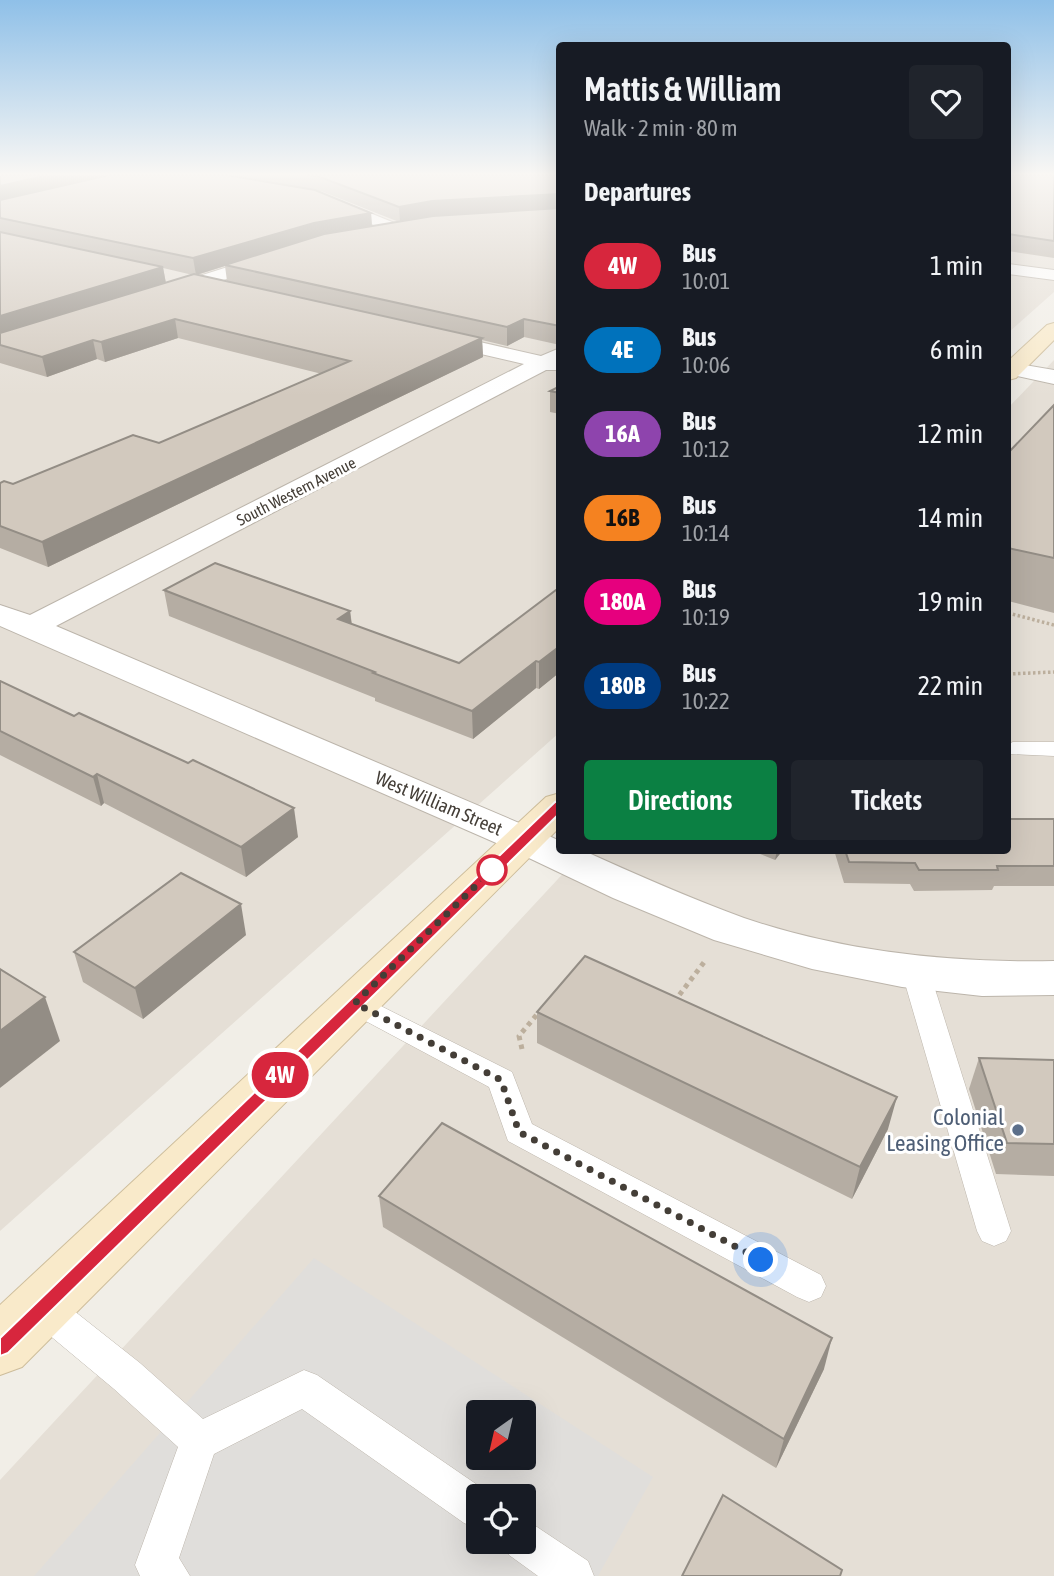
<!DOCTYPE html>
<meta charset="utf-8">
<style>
body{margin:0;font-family:"Asap Condensed",sans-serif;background:#20242c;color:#f1f3f6;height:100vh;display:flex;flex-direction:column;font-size:26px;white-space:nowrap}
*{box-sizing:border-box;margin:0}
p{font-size:23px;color:#9ea1a6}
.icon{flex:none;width:38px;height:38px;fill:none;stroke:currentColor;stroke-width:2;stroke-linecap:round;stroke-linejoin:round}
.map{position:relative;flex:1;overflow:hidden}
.panel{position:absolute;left:556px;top:42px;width:455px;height:812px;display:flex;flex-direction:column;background:#171b24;border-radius:7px;box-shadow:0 7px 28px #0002}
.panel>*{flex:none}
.badge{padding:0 14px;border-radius:23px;font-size:24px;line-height:46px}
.needle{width:46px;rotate:214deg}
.buttons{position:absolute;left:466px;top:1400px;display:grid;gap:14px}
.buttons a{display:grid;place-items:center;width:70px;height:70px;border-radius:7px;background:#171b24;box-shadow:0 7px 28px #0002;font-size:35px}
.you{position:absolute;width:35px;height:35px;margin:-18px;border:5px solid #fff;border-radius:50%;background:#1a73e8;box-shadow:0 0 0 10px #1a73e833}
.map>.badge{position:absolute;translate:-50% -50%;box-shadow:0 0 0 4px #fff}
h2{padding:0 28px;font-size:26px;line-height:63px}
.round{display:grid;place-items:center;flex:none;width:74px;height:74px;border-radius:7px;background:#20242c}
.head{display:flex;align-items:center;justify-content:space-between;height:119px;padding:0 28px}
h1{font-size:33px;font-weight:600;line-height:52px}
.cta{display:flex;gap:14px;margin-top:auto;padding:14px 28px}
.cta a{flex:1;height:80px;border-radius:7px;background:#0b8043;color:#fff;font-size:28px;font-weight:600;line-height:80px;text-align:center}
.cta a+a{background:#20242c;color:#f1f3f6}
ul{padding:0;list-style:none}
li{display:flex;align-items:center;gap:21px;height:84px;padding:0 28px}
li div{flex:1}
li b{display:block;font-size:26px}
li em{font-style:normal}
li .badge{min-width:77px;font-weight:700;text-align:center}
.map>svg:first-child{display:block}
.residential{fill:#e5dfd6;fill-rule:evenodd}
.parking{fill:#e0dedb;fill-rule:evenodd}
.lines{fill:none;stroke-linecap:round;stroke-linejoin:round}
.lane-casing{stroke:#bcb5ab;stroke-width:1}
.street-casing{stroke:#bcb5ab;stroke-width:2}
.secondary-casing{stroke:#cdbd9b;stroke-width:2}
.path-far1{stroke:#bcaf9d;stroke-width:3.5;stroke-dasharray:2.5 2.5;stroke-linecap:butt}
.path{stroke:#bcaf9d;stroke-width:5;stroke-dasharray:4.5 4.5;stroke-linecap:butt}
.lane{fill:#fff;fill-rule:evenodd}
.street{fill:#fff;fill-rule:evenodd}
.secondary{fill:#f9eaca;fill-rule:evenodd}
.wall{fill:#b5ada3;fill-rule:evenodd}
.shaded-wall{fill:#938d85}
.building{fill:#d2c9be;stroke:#938d85;stroke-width:2}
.line{fill:#d7263d;stroke:#fff;stroke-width:2}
.walk{stroke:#443e37;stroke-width:7;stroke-dasharray:0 12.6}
.stop-dot{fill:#fff;stroke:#d7263d;stroke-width:3.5}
.service-dot{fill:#5c6f8a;stroke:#fff;stroke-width:2.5}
.labels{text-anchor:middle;stroke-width:6;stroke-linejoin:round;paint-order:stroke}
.far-street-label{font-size:16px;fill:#443e37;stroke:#fff}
.street-label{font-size:19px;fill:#443e37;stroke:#fff}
.near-service-label{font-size:23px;fill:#4e5e75;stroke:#fff;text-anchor:end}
</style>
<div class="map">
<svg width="1054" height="1576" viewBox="0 0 1054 1576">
<rect width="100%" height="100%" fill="#f1eee7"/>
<g class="residential">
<polygon points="0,175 560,175 560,732 0,1231"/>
<polygon points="1008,175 1054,175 1054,292 1008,333"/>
<path d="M1054,360V1576H0V1480L584,851L1008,850V408ZM478,1412H523V1458H478ZM478,1496H523V1542H478Z"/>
</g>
<path class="parking" d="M314,1258L653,1477L598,1576H34ZM478,1412H523V1458H478ZM478,1496H523V1542H478Z"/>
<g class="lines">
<defs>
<g id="lane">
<polygon points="1013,742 1054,742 1054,756 1008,754 1008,744"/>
<polygon points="916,963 926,966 930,973 1011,1231 1006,1241 994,1246 982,1241 977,1231 902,973 906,966"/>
<polygon points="355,993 512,1072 532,1124 821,1275 826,1286 821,1297 809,1302 797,1297 508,1141 489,1087 345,1010 341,1003 345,996"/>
<polygon points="42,1291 54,1295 140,1363 203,1419 304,1370 317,1375 492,1495 478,1496 478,1529 464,1523 302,1409 214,1454 179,1558 190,1576 140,1576 135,1565 178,1447 114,1389 30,1319 24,1307 30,1295"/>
<polygon points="523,1521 537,1527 588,1561 594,1576 538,1576 509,1555 503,1542 523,1542"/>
</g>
<g id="street">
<polygon points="323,194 402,226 404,229 396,234 390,232 318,201 316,198"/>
<polygon points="275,252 281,253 284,257 281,261 169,298 155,298 153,294 155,290"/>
<polygon points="1008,264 1054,270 1054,280 1008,274"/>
<path d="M432,331L541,356L560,348V370H546L56,626L538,831L560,841V850H582C635,874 689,898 744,918C844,952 949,963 1054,961V995L982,996L902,987L812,969L714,940L613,898L510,849L0,626V605L30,615L524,364L425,341L422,337L425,333Z"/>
<polygon points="1013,363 1054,370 1054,384 1008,374 1008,364"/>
</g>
<g id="secondary">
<polygon points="1054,323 1054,340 1016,378 1008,380 1008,361 1047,325"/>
<polygon points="560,793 560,827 22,1367 0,1375 0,1305 546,797"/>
</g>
</defs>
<use href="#lane" class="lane-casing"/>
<use href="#street" class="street-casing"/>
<use href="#secondary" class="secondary-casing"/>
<g class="path-far1">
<polyline points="1008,613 1054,625"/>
<polyline points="1008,674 1054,672"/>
</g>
<g class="path">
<polyline points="674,1002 705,961"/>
<polyline points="522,1049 519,1036 539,1012"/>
</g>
<use href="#lane" class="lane"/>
<use href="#street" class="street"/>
<use href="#secondary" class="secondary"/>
</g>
<g class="wall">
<path d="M0,175H560V345L524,337L507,346L482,340L483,357L48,567L0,548V483L13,484L159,443L322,374L178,338L105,362L97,359L47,377L0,363ZM316,191H321L399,222L372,226L371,213ZM225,266L227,281L197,275ZM163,268L193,275L166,283Z"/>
<polygon points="1008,175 1054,175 1054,258 1008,251"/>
<polygon points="560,386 560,414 550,412 550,391"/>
<polygon points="1054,405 1054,613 1008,601 1008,453"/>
<polygon points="560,587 560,672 539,689 536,688 473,739 375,701 375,698 169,616 164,590 350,611 352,624 459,663"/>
<polygon points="0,681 298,837 246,877 104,803 101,806 0,755"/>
<polygon points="1054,819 1054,886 994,886 992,890 914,891 910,884 844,883 834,850 1008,850"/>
<polygon points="750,850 783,850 775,860"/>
<polygon points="246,935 143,1019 83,982 74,952"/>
<polygon points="537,1012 888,1129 852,1199 537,1043"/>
<polygon points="979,1058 1054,1060 1054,1176 996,1174 969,1089"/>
<polygon points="379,1196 824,1369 776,1468 383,1227"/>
</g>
<g class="shaded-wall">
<polygon points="48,175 112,175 0,201 0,186"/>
<polygon points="560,194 560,208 400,222 399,207 432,201"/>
<polygon points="371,213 372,228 315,238 196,275 193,258 314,223"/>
<polygon points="163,267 166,284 0,336 0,316"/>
<polygon points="175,319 178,338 105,362 101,342"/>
<polygon points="524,319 524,337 507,346 507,327"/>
<polygon points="482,338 483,357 48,567 42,542"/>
<polygon points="93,340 97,359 47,377 42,357"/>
<polygon points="350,611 353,638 338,619"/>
<polygon points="560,646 560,672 539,689 539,662"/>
<polygon points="536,661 536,688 473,739 472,711"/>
<polygon points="97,774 104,803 101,806 93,777"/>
<polygon points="294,808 298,837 246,877 241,847"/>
<polygon points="777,850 783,850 775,860"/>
<polygon points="241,904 246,935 143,1019 135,988"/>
<polygon points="45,997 60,1041 0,1088 0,1031"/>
<polygon points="897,1097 888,1129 852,1199 860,1167"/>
<polygon points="832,1338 824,1369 776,1468 784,1439"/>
</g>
<g class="building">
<polygon points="0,175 48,175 0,186"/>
<polygon points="109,175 226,175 315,190 371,213 314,223 193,258 0,218 0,200"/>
<polygon points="306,175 560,175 560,194 432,201 399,207 320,177"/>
<polygon points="1008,175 1054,175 1054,241 1008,234"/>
<polygon points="560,208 560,326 524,319 507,327 225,265 324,234 433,216"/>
<polygon points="0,232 163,267 0,316"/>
<polygon points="194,274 482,338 42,542 0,526 0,483 4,481 13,484 133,435 159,443 350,361 175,319 101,342 93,340 42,357 0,345 0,333"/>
<polygon points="560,386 560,393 550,391"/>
<polygon points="1054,405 1054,558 1008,548 1008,453"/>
<polygon points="215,563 350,611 338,619 459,663 560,587 560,646 539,662 536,661 472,711 373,673 375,672 164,590"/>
<polygon points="0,681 74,716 79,713 188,763 193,760 294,808 241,847 97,774 93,777 0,731"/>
<polygon points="1008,819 1054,819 1054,866 997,866 998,870 919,870 915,863 849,862 845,850 1008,850"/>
<polygon points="181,873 241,904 135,988 74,952"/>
<polygon points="585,956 897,1097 860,1167 537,1012"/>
<polygon points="0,969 45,997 0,1031"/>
<polygon points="979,1058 1054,1060 1054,1144 1007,1143"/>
<polygon points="442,1123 832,1338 784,1439 379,1196"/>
<polygon points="723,1495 842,1570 840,1576 682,1576"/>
</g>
<linearGradient id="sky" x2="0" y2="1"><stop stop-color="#8fc0e8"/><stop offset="0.44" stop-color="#f9f7f4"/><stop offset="1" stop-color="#f9f7f4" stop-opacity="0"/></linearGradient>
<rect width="1054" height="396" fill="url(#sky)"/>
<polygon class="line" points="560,801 567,805 565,808 8,1353 0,1356 0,1338 555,802"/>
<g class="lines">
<polyline class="walk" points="492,870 355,1003 501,1080 519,1132 761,1260"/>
</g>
<circle class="stop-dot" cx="492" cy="870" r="14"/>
<circle class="service-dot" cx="1018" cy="1130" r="7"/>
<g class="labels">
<g class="far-street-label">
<text transform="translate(296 491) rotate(-27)" y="6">South Western Avenue</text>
</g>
<g class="street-label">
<text transform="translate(439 803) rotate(23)" y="7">West William Street</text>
</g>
<g class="near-service-label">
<text x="1004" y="1125">Colonial<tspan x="1004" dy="26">Leasing Office</tspan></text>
</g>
</g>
</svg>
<div class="buttons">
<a><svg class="needle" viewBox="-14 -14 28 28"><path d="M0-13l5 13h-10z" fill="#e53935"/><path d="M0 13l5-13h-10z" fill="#9ea1a6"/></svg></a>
<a><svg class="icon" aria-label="locate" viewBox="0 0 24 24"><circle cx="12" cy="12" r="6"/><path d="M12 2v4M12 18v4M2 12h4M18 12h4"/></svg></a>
</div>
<div class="you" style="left:761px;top:1260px"></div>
<b class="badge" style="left:280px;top:1075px;background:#d7263d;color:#fff">4W</b>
<section class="panel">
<div class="head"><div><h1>Mattis &amp; William</h1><p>Walk · 2 min · 80 m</p></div><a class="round"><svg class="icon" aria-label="heart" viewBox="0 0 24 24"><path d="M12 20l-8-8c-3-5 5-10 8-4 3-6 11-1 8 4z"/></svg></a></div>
<h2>Departures</h2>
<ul>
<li><span class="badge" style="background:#d7263d;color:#fff">4W</span><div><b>Bus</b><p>10:01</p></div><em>1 min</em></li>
<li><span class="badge" style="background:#0072bc;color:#fff">4E</span><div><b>Bus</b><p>10:06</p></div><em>6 min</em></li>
<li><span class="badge" style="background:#8e44ad;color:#fff">16A</span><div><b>Bus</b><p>10:12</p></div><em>12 min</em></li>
<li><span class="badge" style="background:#f58220;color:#111">16B</span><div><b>Bus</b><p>10:14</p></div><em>14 min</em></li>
<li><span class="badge" style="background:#e6007e;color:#fff">180A</span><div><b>Bus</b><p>10:19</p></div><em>19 min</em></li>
<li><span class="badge" style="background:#003b80;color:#fff">180B</span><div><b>Bus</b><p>10:22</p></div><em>22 min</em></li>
</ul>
<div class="cta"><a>Directions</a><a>Tickets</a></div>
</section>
</div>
